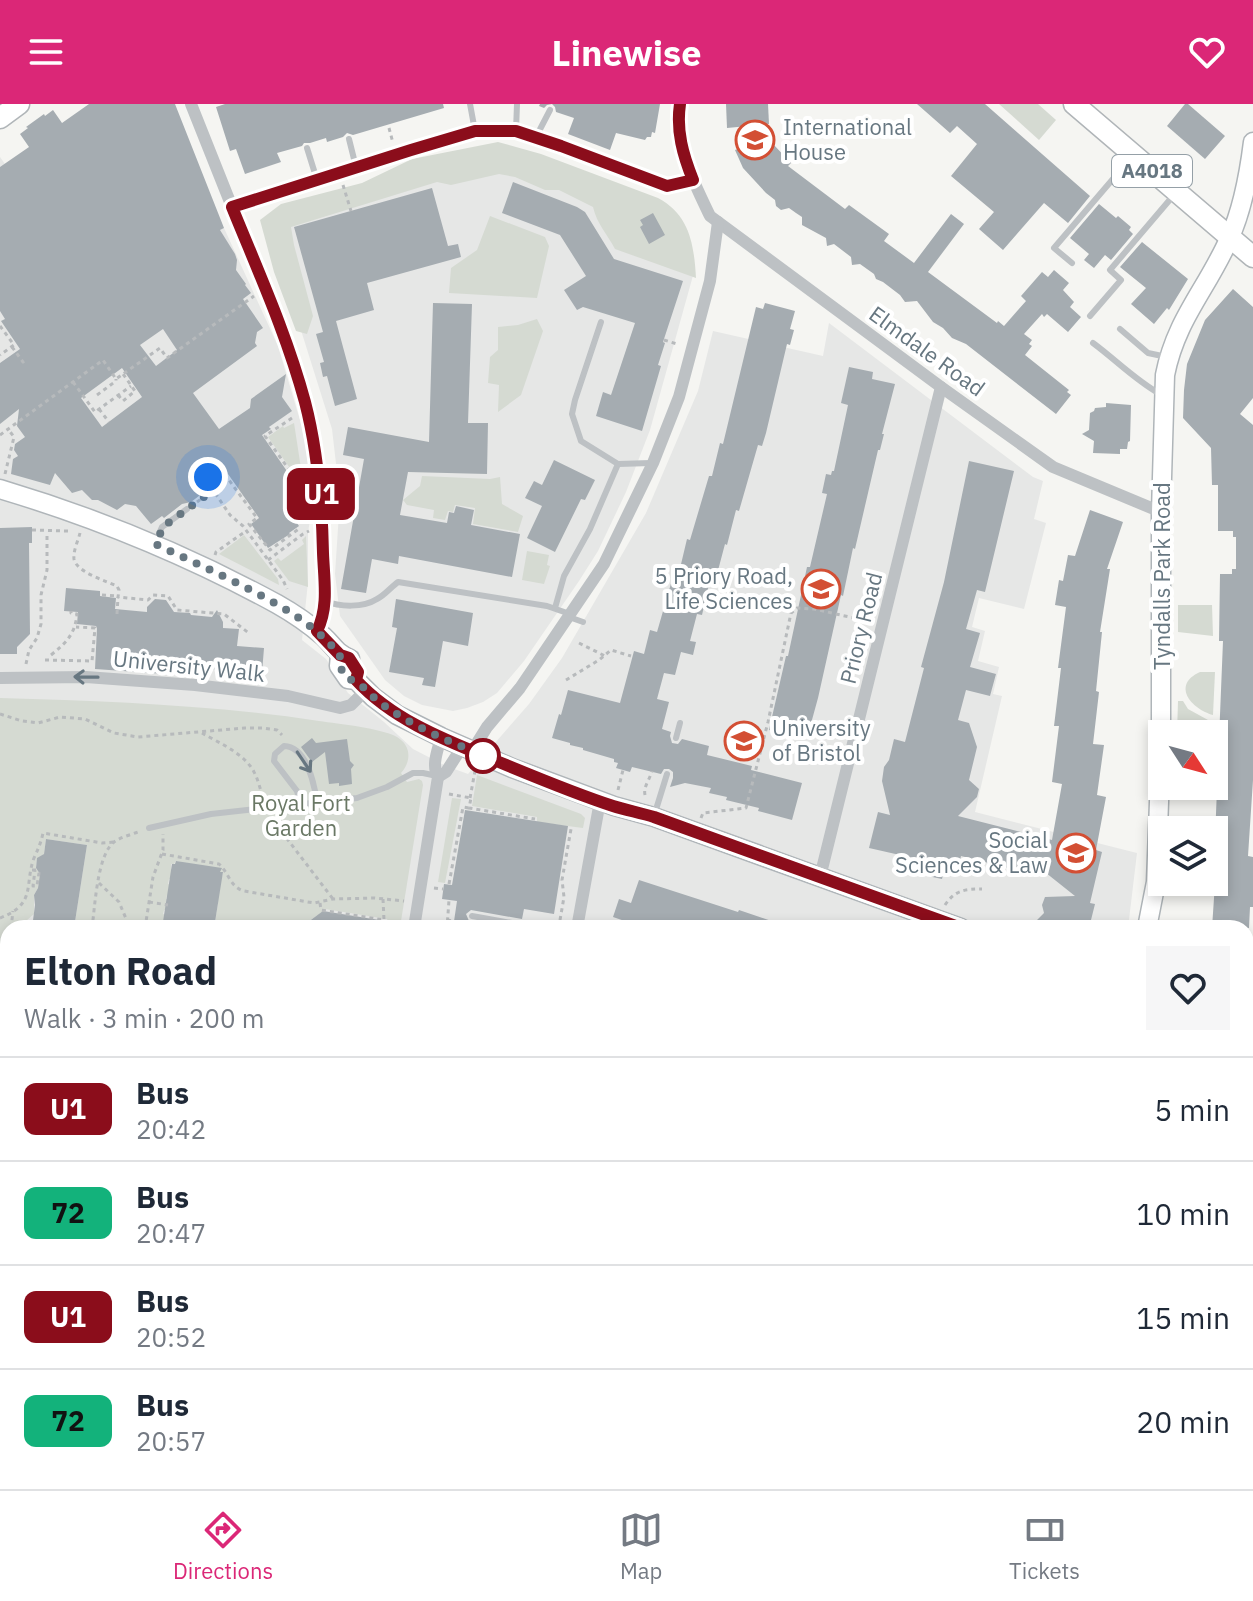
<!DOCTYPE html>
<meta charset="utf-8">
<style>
body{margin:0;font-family:"IBM Plex Sans",sans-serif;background:#f6f6f7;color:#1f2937;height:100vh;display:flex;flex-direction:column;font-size:30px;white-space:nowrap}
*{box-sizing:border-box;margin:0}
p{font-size:26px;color:#747a83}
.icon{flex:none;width:44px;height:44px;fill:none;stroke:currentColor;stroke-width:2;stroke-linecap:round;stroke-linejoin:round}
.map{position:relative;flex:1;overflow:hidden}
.side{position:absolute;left:0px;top:816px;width:1254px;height:570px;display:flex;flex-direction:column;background:#fff;border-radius:24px 24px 0 0;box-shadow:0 4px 12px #0003}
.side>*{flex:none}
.badge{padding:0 16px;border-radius:12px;font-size:28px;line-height:52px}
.needle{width:52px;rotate:126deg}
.controls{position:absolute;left:1148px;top:616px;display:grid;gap:16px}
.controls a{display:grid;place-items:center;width:80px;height:80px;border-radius:0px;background:#fff;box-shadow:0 4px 12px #0003;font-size:40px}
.you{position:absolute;width:40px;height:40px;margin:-20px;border:6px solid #fff;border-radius:50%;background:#1a73e8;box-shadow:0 0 0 12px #1a73e833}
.map>.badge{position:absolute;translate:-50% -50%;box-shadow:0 0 0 4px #fff}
.round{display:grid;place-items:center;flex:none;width:84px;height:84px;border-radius:0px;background:#f6f6f7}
.head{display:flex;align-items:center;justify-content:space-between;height:136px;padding:0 24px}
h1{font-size:38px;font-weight:700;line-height:60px}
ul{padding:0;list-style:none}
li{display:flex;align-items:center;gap:24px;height:104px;padding:0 24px;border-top:2px solid #e0e1e3}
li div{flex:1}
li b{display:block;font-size:30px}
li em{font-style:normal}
li .badge{min-width:88px;font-weight:700;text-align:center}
header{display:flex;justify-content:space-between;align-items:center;height:104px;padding:0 24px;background:#db2777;color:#fff;font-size:36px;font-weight:700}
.dock{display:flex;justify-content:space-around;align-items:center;height:112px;border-top:2px solid #e0e1e3;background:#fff;font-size:22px;color:#747a83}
.dock a{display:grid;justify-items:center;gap:4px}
.dock .current{color:#db2777}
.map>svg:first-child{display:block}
.built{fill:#e6e7e6}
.green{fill:#d5dad2}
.building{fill:#a5acb1;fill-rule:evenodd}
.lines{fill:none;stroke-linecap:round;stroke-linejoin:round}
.secondary-casing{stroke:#afb5b9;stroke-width:21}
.primary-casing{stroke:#b0b5b8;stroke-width:23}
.path{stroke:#b7babc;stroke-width:3;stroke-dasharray:4 4;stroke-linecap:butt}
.lane{stroke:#bdc1c4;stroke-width:6}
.street{stroke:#bdc1c4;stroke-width:12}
.secondary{stroke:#fff;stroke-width:18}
.primary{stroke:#fff;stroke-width:20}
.oneway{stroke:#677781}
.line-casing{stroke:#fff;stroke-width:18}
.line{stroke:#8b0d1b;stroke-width:12}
.walk{stroke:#677781;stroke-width:8;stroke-dasharray:0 14.4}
.stop-dot{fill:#fff;stroke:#8b0d1b;stroke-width:4}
.labels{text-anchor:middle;stroke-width:8;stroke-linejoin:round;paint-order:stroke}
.shield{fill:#fff;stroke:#95a0a7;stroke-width:2}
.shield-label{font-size:20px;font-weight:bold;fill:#677781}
.poi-label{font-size:22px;fill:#677781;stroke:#fff;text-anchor:start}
.street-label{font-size:22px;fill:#677781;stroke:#fff}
.park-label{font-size:22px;fill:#6a7865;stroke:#fff}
</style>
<header><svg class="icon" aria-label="menu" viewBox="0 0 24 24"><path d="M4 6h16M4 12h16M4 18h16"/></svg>Linewise<svg class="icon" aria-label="heart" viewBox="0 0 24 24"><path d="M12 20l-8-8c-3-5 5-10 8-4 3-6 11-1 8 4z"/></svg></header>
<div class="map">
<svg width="1253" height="1385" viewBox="0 0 1253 1385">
<rect width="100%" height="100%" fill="#f5f5f2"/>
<g class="built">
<polygon points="0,53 112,209 181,143 224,124 278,242 302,323 314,394 308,428 308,478 302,536 326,555 348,589 384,618 413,645 446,662 468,670 529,600 562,554 646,409 698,287 713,227 823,252 829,219 1033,373 1043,377 1034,415 1046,419 1024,505 979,494 972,523 985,527 978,557 999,563 993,590 1002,592 975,708 1137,749 1128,824 8,824 8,1212 0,1212"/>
<polygon points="555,60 694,168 650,326 626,388 598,447 579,477 524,557 497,589 483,598 467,604 453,607 422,601 404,592 385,576 340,512 335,470 340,394 332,325 289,188 275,151 297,107 434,62"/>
<polygon points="8,1277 8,1378 229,1378 231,1385 0,1385 0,1301"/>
</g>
<g class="green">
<polygon points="999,0 1038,0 1056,16 1039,36"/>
<path d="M498,38L541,50L658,94C690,111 694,141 696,174L615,145C607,130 597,120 593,103L559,86H545L515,73L499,70L451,81L437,78L291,123L294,141L313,212L307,230L296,227L274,168L260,116L281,100L362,79L412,55Z"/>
<polygon points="490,112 545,133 549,142 537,194 449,189 451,164 477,146"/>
<polygon points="537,215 543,227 521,291 498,308 499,281 488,279 490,253 498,246 498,223 518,221"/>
<polygon points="294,319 304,384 268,333 283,322 284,324"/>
<polygon points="422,372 490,375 500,373 502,400 523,412 518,428 473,420 475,404 455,401 453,408 448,407 445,416 433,414 434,406 407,401 403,396 420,382"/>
<polygon points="244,431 278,475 279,481 219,450"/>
<polygon points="306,432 308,483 289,477 274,457 278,454 281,457 304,440 302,436"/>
<polygon points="527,447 549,451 547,461 550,462 544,480 522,476"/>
<polygon points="1178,501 1212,501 1213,532 1178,528"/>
<path d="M1200,568H1215L1213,611C1191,605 1171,581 1200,568Z"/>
<path d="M0,594C107,597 213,601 319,617C339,620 381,624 397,633C412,642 411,658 401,669L407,678L419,675L422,677L423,681L401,817L389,819L387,815L325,805L323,812L318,811L309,817L308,824H211L212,818H215L218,799L217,788H220V773H222L223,769L220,768L219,764L180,760L181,758L176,757L174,760H171V765H173L172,775H169L168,780L171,781L169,790L167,791L166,795L169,796L167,806H164L163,810L166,811L162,824H74L87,741L46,735L44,750L37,755L36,764L40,770L38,784L34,791V810L18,824H8V836L0,849Z"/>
<polygon points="1178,597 1183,597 1188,605 1208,616 1208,630 1177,630"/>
<polygon points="477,671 581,710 585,714 583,724 537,718 537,713 472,702"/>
<polygon points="452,694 461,695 445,779 438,778"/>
</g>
<g class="building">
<path d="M89,0H175L224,124L220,126L235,150L237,156L236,166L246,180L245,181L251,189L243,195L263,224L257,228L255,239L257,242L193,289L219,325L250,304L251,295L286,270L282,293L292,307L269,323L271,325L262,331L302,389L290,397L298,409L292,412L299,422L289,429L290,430L268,444L251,420L259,414L228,370L191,398L182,400L164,414L162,412L151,420L136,402L125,400L117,406L98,396H92L82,386L72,389L55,369L50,381L11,370L13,355L18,352L14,346L15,340L25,333L17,322L19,305L0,320V259L20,245L1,217L5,215L0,207V63L29,43L20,30L28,24L26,23L44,10L45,12L53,6L62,19ZM163,225L177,246L156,262L140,241ZM122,264L142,293L102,323L81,294Z"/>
<polygon points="225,0 443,0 444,4 353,31 347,29 343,33 327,38 326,34 310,39 304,39 302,42 277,49 281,58 245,70 236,45 230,47 216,3"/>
<polygon points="540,0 660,0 655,29 652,28 651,33 647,33 645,36 616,29 610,46 568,30 574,14 556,8 555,3 552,0 547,1 544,4 539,2"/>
<polygon points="726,0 768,0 769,20 727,24"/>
<polygon points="917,0 985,0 1090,92 1068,119 1044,99 1003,146 979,125 994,108 951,72 977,40 957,22 950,29"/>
<polygon points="1185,0 1188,0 1225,32 1205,55 1167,22"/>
<polygon points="769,31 773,40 791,59 788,62 845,105 849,101 889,130 884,137 914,159 951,110 964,120 928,168 997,219 998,217 1004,222 1026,197 1021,192 1042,168 1048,173 1054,166 1069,179 1063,186 1074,198 1070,203 1081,213 1068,228 1047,210 1044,213 1042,210 1024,230 1032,236 1029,240 1032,242 1025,251 1069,286 1067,288 1071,291 1056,310 966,240 952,234 943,224 933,218 917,197 905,198 900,191 883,178 876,175 874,170 860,160 852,161 851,153 834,140 827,142 826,134 802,121 802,113 796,109 789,104 781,106 776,102 775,96 766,89 743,64 735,46"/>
<polygon points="513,78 577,103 585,108 614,155 683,177 663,238 665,239 658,261 661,262 642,327 596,312 603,288 611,291 635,219 583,203 577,206 564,186 586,172 560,131 502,109"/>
<polygon points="432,84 448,142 458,140 461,153 367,179 374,206 336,217 357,295 335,302 327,272 323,273 320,259 324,258 316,230 323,228 294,123"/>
<polygon points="1099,100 1116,114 1118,112 1131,123 1129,126 1133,130 1111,156 1105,151 1094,164 1084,156 1089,150 1070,134"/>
<polygon points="653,109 665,131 649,140 640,123 643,121 640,116"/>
<polygon points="1142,138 1188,175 1169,206 1167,204 1154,220 1131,200 1146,184 1120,163"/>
<polygon points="1233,185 1253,203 1253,294 1240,310 1253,321 1253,676 1248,752 1253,753 1253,803 1250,803 1249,824 1212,824 1218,734 1215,734 1223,537 1219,537 1220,470 1232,470 1232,465 1236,465 1236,433 1233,433 1233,427 1218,427 1218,381 1212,381 1211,344 1183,314 1184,286 1187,260 1205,216"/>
<polygon points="433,199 472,200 468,319 488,319 487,370 408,368 400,411 447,419 449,408 454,409 456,402 474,406 471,421 520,430 512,473 399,452 398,460 372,455 366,489 341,485 364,355 343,351 348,323 429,338"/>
<polygon points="765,199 795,207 790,225 794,226 790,241 787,240 766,329 762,342 758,341 739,407 736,406 727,441 725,440 716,474 711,472 702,511 697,510 690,537 696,538 693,551 681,548 675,571 664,569 657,595 669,598 662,625 671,628 670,632 672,639 678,640 682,635 709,642 707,651 752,662 751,666 802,679 792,716 758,707 759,704 726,696 727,693 709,689 711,684 685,679 670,683 673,674 673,668 669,665 664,665 661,670 632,663 630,668 616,664 618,659 614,658 614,655 583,646 583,644 570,641 570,639 552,634 559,610 561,611 568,586 620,599 634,547 644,550 650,526 657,528 672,476 677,477 687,435 690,436 709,372 712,372 720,339 723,340 756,203 763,205"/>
<polygon points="849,263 873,268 872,275 895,280 882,330 884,330 880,346 878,346 855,445 853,444 843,492 841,491 818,594 807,634 769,626 786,552 788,552 807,463 810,463 827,390 822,389 826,370 831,371 832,367 834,367 848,301 841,299"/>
<polygon points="1106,299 1131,301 1130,337 1128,338 1127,345 1120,345 1120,350 1093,349 1094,337 1082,330 1089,326 1090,309 1094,307 1095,304 1106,303"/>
<polygon points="554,356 595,376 585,396 581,395 555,448 527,434 542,402 525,394 534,377 542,381"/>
<polygon points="969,357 1014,367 985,488 977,486 966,525 980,529 970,563 996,570 990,592 966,586 958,616 969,619 977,643 969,676 979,685 977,693 958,712 1052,736 1062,680 1052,678 1059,622 1054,622 1061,564 1058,564 1066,503 1055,501 1059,476 1063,477 1068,451 1075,452 1090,406 1123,418 1107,465 1110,465 1100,528 1102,528 1096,587 1099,588 1093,640 1104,641 1097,691 1106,693 1096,746 1102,748 1090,799 1095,800 1089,824 1029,824 1044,809 1042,801 1045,793 1075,792 1031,757 1028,769 961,752 958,766 945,763 942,775 918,770 922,756 869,744 878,708 890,711 882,677 884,663 889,656 894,635 905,638 924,564 921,563 944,478"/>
<polygon points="32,423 32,439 29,439 30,530 17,543 17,550 0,550 0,424"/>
<polygon points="66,484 100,487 100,492 116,494 115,505 147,508 147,503 155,495 166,496 174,508 190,509 191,511 212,513 217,506 223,518 223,524 239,525 237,542 264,544 262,569 195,564 194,572 95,565 97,524 96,522 77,520 78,508 64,507"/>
<polygon points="396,495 473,509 468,542 443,537 435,583 422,581 424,574 389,568 397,524 392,523"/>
<polygon points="312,634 316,639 347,635 350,657 354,661 351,665 352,680 339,682 339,679 329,680 325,648 312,658 301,643"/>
<polygon points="465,706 568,722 554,810 524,805 522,815 471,806 466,810 469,817 505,824 453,824 457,797 442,795 444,780 452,781"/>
<polygon points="46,735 87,741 74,824 32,824 35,801 34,791 38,784 40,770 36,764 37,754 44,750"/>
<polygon points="176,757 222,764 220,768 223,768 215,818 212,818 211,824 162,824 172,760 175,760"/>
<polygon points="639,776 738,808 739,806 786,822 786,824 645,824 613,813 619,795 631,799"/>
<polygon points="323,807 379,816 379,824 300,824"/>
</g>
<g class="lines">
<defs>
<g id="secondary">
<path d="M0,385C97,414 189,452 277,500C293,509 309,520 323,532C334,542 336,549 350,555"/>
<polyline points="340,551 339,562 348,575 356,576 373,593 397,611 441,633 512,664 614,702 654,713 961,824"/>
<path d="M1147,824L1156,778L1161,645V408L1165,271C1176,215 1207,185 1229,135C1243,105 1249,70 1253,38"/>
<polyline points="0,1225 8,1225"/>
<polyline points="1246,1289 1253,1296"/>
<polyline points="1246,1318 1253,1313"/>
<polyline points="1246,1347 1253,1339"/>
<polyline points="1208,1385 1213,1378"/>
</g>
<g id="primary">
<polyline points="1074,0 1253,153"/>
<polyline points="0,14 19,0"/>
</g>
</defs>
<use href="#secondary" class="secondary-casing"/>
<use href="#primary" class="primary-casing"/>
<g class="path">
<polyline points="389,24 393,39"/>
<polyline points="343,81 351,107"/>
<polyline points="0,222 14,241 0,251"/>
<polyline points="664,236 677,240"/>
<polyline points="12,243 23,258 27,255"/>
<polyline points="73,278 95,308 131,282"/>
<polyline points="97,291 116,277 116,275"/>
<polyline points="118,291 123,297 135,287 123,270"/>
<polyline points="99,305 109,318"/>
<polyline points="292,314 265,332 302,384"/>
<polyline points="0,331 103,256 116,275 160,244 167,254 254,192"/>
<polyline points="5,370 14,333 8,325"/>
<polyline points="213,386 216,384 208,373 220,364 257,414 249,420 270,446 300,424"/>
<polyline points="197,398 213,386 230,411 243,422 283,476 287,485"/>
<polyline points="291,399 295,397 307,398"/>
<polyline points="32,426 68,427"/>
<path d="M80,429C78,437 73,447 74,455C76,468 106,477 117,482L119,486L118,493L148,496L153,491L168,492L177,506L224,510L250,530"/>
<polyline points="215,451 216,448 246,427"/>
<polyline points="268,456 303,430 309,427"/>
<polyline points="102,491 118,492"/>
<polyline points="117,510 118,493"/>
<polyline points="579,539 605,552"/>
<path d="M51,551C67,538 75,530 77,510L71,509V507"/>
<polyline points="45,556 92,557 95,524 76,523"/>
<polyline points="26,560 29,546 37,534 41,520 41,491 47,466 47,428"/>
<polyline points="566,576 599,556 611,546 631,552"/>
<polyline points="0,610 22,617 38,619 60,613 85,615 114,629 138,633 245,624 263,624 277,626 282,631"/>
<path d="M202,629C219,639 244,649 254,668C258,675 260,685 263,693"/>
<polyline points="618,686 623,666"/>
<polyline points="449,690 471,694 469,704 535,715"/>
<path d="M645,691C643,683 650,675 652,667"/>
<polyline points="470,694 475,667"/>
<polyline points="701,714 703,709 746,704 768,618 791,509 797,504 814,505 867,517"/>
<polyline points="272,715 333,795"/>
<path d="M162,750L219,760C229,769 230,783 244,787L314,799L333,795L375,794L404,797"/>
<polyline points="32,766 37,766 39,769 37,782 33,782 35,766"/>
<polyline points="99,779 119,798 130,824"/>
<polyline points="449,780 463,703 469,704"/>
<polyline points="434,784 443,785"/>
<polyline points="383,795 384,816"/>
<polyline points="149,798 168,801"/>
<polyline points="320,799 321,806 384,816 385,824"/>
<path d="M945,801C955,786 965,785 982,785"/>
<path d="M0,814C37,800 24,781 34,754C38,745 41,739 43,729L102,739L114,738"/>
<polyline points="447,816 463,819"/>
<polyline points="560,816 564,793 562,776 571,725"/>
<polyline points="430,821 447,824 449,796"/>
<polyline points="11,824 13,807"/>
<path d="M92,824C95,803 97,751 114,738C121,733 130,731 138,728"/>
<polyline points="145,824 153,773 163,746 163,730"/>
<polyline points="389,824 392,820 400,819"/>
<polyline points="5,997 8,992"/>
<polyline points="0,1288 8,1257"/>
<polyline points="555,1385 557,1378"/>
</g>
<g class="lane">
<polyline points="470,0 475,27"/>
<polyline points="516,27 517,0"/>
<polyline points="536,33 550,6"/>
<polyline points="349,35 356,63"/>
<polyline points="307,44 317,76"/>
<polyline points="1072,159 1054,144 1130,55"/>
<polyline points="1090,212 1121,176 1110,166 1173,92"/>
<polyline points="1120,225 1148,249 1167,253"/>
<path d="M1093,239C1116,256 1135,276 1160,290"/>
<polyline points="618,360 651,359"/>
<polyline points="155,439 162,423 187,405"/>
<path d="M325,497C340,503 363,504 377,495C385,491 391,483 398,478L547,502L570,510"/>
<polyline points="555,504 564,472 590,425 618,360 581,337 572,310 575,296 601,218"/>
<polyline points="569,513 583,518"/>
<polyline points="676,634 680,619"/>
<path d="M301,700L297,687L274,657L275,650L284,642C307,643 314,679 317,698"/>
<polyline points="654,712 667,670"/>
<polyline points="149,724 211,710 357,694 387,683 413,669 423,669 437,672"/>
<polyline points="472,812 523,821 528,819 555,824"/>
<polyline points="1246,1081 1253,1081"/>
<polyline points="0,1089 8,1088"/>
<polyline points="627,1380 666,1383"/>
<polyline points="858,1385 859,1378"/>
<polyline points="936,1385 936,1378"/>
</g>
<g class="street">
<polyline points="191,0 277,216 305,299 317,354 322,411 325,497 323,515 317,527"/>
<path d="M680,0C674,40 693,77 710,112L941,283L1053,363L1161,408"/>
<polyline points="232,103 411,46 475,27 516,27 561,42 667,82 693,76"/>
<polyline points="0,574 86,573 195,581 288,592 340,604 351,601 365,587"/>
<polyline points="472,647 487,623 520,584 604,460 653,359 679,293 710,177 718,118"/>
<polyline points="438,673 446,668 462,643"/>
<polyline points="820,773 941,283"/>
<path d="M414,824L438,673C431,661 438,646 441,633"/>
<polyline points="577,824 600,697"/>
<polyline points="1246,923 1253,925"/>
<polyline points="0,1019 8,1024"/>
<polyline points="233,1378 235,1385"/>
<polyline points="496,1385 497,1378"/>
<polyline points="666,1385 666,1378"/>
</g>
<use href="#secondary" class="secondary"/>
<use href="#primary" class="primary"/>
</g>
<defs><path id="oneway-shaft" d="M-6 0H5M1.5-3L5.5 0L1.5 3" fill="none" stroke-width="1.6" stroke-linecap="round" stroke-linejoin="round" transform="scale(2)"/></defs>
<g class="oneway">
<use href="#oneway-shaft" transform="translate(86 573) rotate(-179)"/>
<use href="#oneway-shaft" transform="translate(304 658) rotate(56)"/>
</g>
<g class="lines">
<defs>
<path id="line" d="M680,0C676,27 683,51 693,76L667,82L561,42L516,27H475L411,46L232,103C258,167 287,231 305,298C318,348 322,398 323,449C324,476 329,503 317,527L340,551L349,554L358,568L356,576C391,614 440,634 487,653C528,670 570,688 613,702C626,706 641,709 654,713L961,824"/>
</defs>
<use href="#line" class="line-casing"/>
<use href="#line" class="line"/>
<path class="walk" d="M208,373L216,384L164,422L155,440C183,453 211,466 239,480C276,499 313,518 340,551L339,562L348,575C360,577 368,589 378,597C412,623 453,639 492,655L483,652"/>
</g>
<defs>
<symbol id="university-ring" viewBox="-11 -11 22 22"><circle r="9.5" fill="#fff" stroke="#d34f34" stroke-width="1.5"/><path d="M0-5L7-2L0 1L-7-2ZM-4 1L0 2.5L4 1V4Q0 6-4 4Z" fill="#d34f34"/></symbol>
</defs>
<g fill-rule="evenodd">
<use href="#university-ring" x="733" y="14" width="44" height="44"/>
<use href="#university-ring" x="799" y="463" width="44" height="44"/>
<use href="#university-ring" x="722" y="615" width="44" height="44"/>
<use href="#university-ring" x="1054" y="727" width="44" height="44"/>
</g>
<circle class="stop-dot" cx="483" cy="652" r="16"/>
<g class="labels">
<rect class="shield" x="1112" y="51" width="80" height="32" rx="6"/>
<g class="shield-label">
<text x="1152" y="74">A4018</text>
</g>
<g class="poi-label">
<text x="783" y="31">International<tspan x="783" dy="25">House</tspan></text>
<text x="793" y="480" text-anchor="end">5 Priory Road,<tspan x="793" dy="25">Life Sciences</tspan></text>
<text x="772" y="632">University<tspan x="772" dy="25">of Bristol</tspan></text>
<text x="1048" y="744" text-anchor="end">Social<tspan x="1048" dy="25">Sciences &amp; Law</tspan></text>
</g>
<g class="street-label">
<text transform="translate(927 247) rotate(36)" y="8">Elmdale Road</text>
<text transform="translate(1162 472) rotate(-90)" y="8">Tyndalls Park Road</text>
<text transform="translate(861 524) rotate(-76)" y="8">Priory Road</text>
<text transform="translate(189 562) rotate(6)" y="8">University Walk</text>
</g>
<g class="park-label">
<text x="301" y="707">Royal Fort<tspan x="301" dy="25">Garden</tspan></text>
</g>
</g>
</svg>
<div class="controls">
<a><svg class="needle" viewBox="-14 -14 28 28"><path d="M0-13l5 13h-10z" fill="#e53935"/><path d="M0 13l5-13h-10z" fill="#747a83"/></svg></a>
<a><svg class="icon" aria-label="layers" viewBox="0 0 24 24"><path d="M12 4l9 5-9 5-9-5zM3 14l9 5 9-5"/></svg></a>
</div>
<div class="you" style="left:208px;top:373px"></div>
<b class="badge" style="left:321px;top:390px;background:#8b0d1b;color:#fff">U1</b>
<section class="side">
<div class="head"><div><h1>Elton Road</h1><p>Walk · 3 min · 200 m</p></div><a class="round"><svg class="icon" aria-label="heart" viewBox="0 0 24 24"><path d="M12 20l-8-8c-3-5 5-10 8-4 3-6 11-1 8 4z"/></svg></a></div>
<ul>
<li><span class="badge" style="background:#8b0d1b;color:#fff">U1</span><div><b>Bus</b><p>20:42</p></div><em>5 min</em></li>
<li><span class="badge" style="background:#13b27b;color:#111">72</span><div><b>Bus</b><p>20:47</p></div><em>10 min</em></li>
<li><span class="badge" style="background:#8b0d1b;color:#fff">U1</span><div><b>Bus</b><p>20:52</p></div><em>15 min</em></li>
<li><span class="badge" style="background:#13b27b;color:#111">72</span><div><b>Bus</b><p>20:57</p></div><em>20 min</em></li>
</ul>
</section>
</div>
<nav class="dock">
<a class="current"><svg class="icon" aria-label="directions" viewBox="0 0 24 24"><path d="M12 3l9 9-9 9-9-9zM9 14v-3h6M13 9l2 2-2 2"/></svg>Directions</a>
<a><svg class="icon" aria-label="map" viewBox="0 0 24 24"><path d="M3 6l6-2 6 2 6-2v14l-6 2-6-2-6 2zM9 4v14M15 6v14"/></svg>Map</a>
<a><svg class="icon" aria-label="tickets" viewBox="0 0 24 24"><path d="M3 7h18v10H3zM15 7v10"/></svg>Tickets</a>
</nav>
